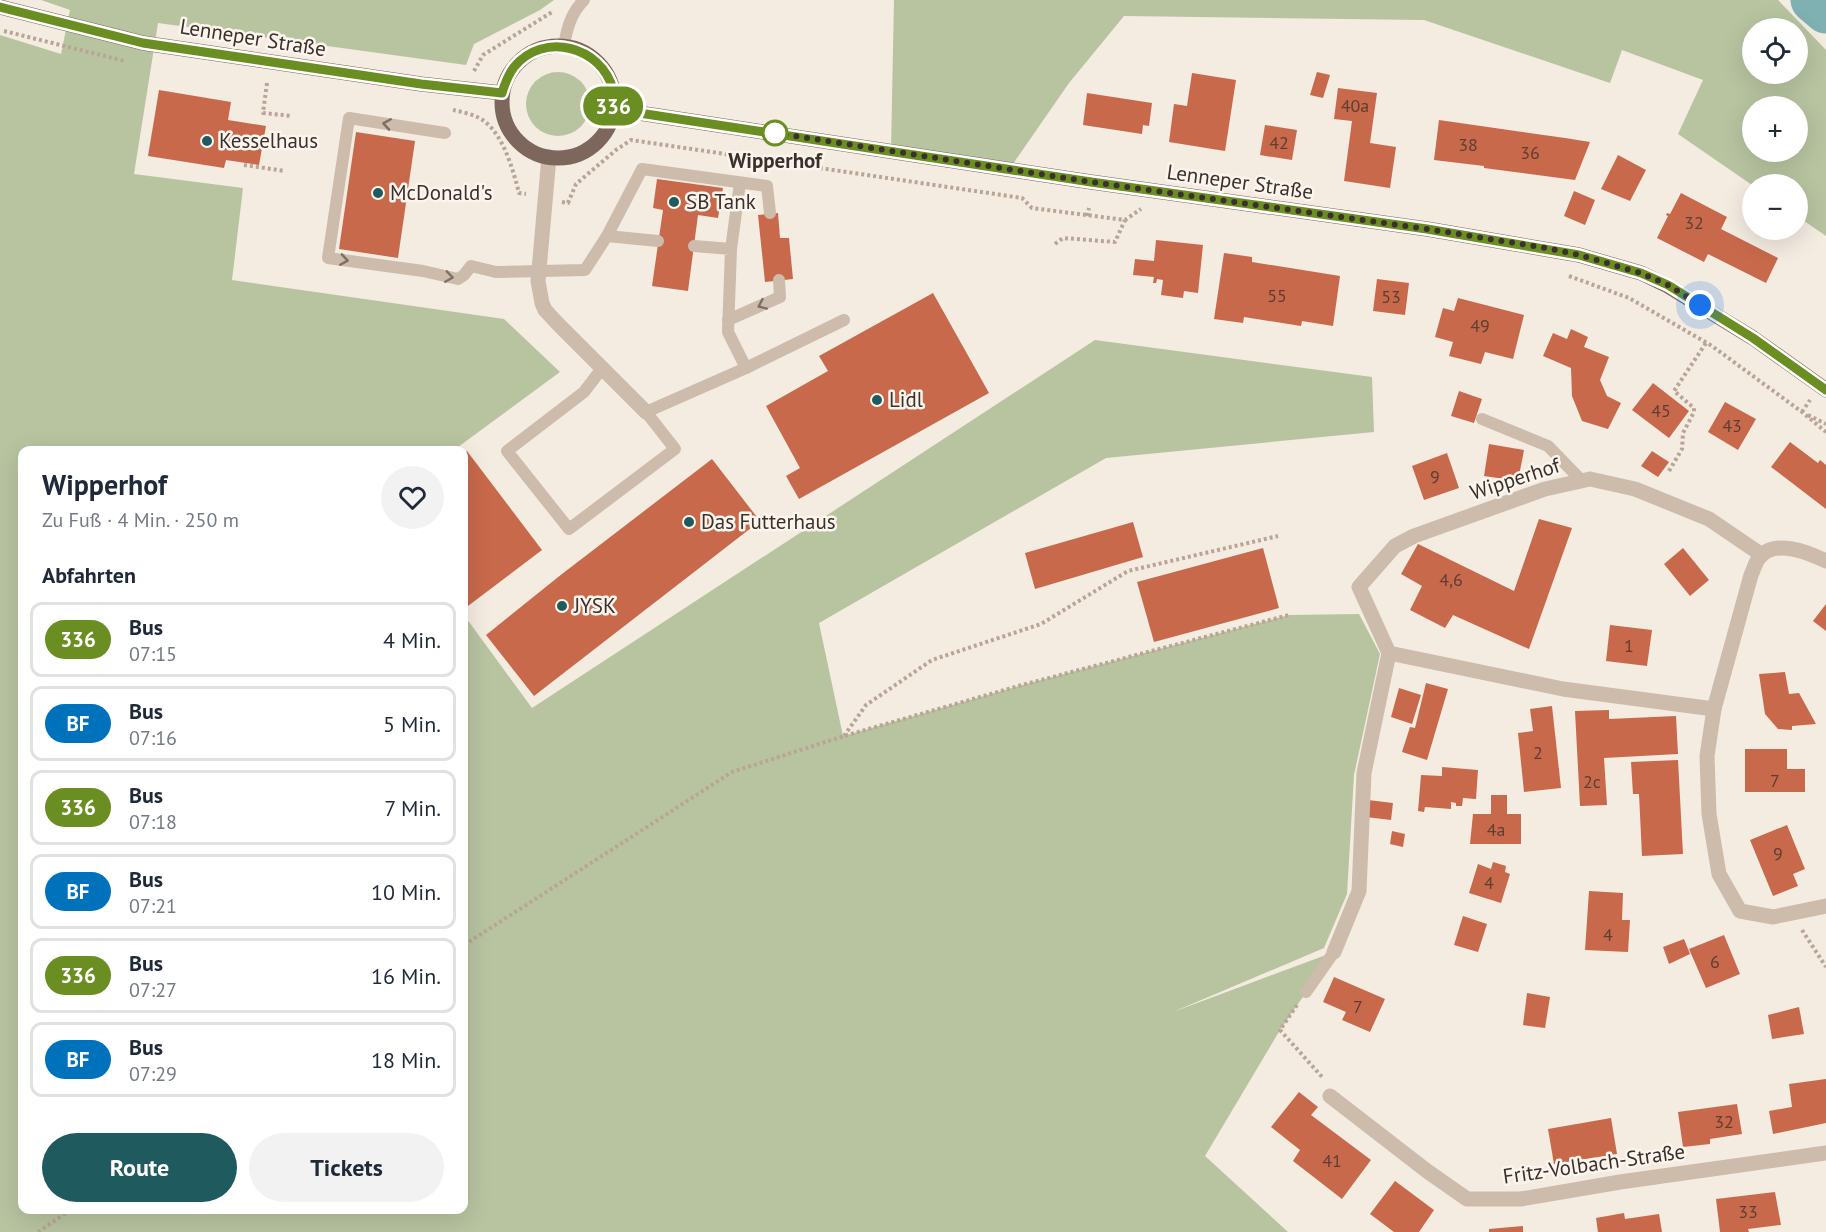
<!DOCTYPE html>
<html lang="de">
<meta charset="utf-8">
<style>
body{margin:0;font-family:"PT Sans",sans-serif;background:#f2f2f3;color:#1f2937;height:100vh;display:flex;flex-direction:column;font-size:22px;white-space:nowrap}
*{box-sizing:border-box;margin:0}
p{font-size:20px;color:#747a83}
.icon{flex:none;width:33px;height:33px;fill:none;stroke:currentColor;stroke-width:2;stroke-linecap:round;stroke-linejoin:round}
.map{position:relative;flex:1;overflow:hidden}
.drawer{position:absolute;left:18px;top:446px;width:450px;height:768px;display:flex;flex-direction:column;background:#fff;border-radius:12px;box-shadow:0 6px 24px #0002}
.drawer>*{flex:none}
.badge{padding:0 12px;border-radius:20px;font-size:21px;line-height:39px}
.tools{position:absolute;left:1742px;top:18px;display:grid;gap:12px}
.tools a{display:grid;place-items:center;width:66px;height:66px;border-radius:50%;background:#fff;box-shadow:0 6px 24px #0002;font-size:30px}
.you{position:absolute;width:30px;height:30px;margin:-15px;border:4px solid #fff;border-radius:50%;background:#1a73e8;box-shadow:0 0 0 9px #1a73e833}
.map>.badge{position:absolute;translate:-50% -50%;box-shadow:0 0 0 3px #fff}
h2{padding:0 24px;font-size:22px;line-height:54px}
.round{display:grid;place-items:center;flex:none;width:63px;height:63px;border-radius:32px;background:#f2f2f3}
.summary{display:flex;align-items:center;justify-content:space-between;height:102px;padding:0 24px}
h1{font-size:28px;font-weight:700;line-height:45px}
.cta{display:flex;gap:12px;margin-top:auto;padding:12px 24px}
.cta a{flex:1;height:69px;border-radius:36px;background:#1f5a5e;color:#fff;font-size:24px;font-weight:700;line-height:69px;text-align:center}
.cta a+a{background:#f2f2f3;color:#1f2937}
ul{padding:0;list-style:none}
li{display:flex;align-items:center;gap:18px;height:75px;margin:0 12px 9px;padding:0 12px;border:3px solid #e0e1e3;border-radius:12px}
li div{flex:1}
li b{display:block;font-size:22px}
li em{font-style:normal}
li .badge{min-width:66px;font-weight:700;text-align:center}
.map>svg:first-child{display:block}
.green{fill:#b8c4a0;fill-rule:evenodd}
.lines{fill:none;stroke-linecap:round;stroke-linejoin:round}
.river{stroke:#7fb0b2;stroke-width:45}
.building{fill:#c8694b}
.path{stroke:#b9a596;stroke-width:4;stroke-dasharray:3 3;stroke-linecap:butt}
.service{stroke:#cdbbac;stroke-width:12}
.minor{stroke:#cdbbac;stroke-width:15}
.primary{stroke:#7d675c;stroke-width:15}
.oneway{stroke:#7d6f65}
.line-casing{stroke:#fff;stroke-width:14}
.line{stroke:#6b8e23;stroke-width:9}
.walk{stroke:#3b302b;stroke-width:6;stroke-dasharray:0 10.8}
.stop-dot{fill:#fff;stroke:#6b8e23;stroke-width:3}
.poi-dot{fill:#1f5a5e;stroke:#fbf5ee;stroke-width:2}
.labels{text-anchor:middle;stroke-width:5;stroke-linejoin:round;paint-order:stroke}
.number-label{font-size:18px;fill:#5e3e33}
.street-label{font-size:21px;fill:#3b302b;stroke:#fbf5ee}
.poi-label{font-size:21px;fill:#3b302b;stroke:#fbf5ee;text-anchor:start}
.stop-label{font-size:21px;font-weight:bold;fill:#3b302b;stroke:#fbf5ee}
</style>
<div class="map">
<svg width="1826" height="1232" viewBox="0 0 1826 1232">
<rect width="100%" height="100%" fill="#f4ebe1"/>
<g class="green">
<polygon points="41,0 554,0 540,10 474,44 466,65 158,23 134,174 243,188 232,280 504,319 560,372 454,450 22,450 22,1209 464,1209 464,615 532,708 1095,340 1372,377 1374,432 1106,458 819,623 843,736 1022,685 1289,615 1359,614 1380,654 1354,775 1347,894 1324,948 1173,1012 1334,952 1280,1030 1205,1156 1288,1232 0,1232 0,35 61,54 70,10"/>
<path d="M894,0H1778L1826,50V236L1797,216V184L1752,185L1678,134L1703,80L1622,50L1610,83L1424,20L1124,16L1069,83L1008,171L891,150ZM1752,28H1797V74H1752ZM1752,106H1797V152H1752Z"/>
<circle cx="558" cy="104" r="32"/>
</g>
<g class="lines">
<polyline class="river" points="1813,0 1826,11"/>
</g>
<g class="building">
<polygon points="1317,72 1330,75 1323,98 1310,95"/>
<polygon points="1192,73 1236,80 1225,151 1169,142 1174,104 1187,106"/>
<polygon points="1338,88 1377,93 1370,143 1396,147 1390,188 1344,181 1352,121 1334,119"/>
<polygon points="159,90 231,102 228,120 266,126 259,165 226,160 224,168 148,156"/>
<polygon points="1087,93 1152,103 1149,126 1143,125 1142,134 1083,125"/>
<polygon points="1439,120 1565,138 1590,142 1575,180 1484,168 1484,166 1434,160"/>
<polygon points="1265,125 1297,130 1292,160 1260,155"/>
<polygon points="356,132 415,141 398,258 339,249"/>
<polygon points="1618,155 1646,170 1630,201 1601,189"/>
<polygon points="657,179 723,188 718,218 698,215 688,291 652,286 663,210 653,208"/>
<polygon points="1574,191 1595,200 1585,225 1564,216"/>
<polygon points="1681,193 1727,217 1721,229 1778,258 1766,283 1708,254 1704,262 1657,238 1668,216 1666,215 1667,213 1670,214"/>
<polygon points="778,213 780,238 789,238 793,279 765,282 758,215"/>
<polygon points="1156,240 1203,245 1198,293 1184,291 1183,298 1161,295 1163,280 1157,279 1156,283 1153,283 1154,277 1133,275 1135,259 1154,261"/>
<polygon points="1224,253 1252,257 1252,262 1340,276 1333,326 1302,321 1301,326 1244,317 1243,323 1214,319"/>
<polygon points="1377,279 1409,283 1405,315 1373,311"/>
<polygon points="933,293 989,393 799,499 786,476 800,468 766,406 828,371 819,356"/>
<polygon points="1458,298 1524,315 1513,359 1485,352 1481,364 1449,356 1453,342 1435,337 1443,308 1454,311"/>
<polygon points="1571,329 1588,337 1584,347 1609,357 1600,380 1607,396 1621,403 1608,429 1582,421 1572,396 1571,368 1543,356 1553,333 1567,339"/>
<polygon points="1653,383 1689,411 1669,438 1632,410"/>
<polygon points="1459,391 1482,399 1474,423 1451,416"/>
<polygon points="1725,402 1756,419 1738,450 1708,432"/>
<polygon points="1790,442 1818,463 1820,460 1826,465 1826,509 1771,467"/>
<polygon points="1489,444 1524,450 1518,481 1484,476"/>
<polygon points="467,451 542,550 468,606 464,600 464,453"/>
<polygon points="1652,451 1669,462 1658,477 1641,466"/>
<polygon points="1447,453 1459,488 1424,500 1412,466"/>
<polygon points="712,459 760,521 534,696 486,635 562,574"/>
<polygon points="1539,519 1572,528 1529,649 1453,615 1445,628 1410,610 1422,586 1401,574 1418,544 1514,591"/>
<polygon points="1133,522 1143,557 1035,589 1025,553"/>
<polygon points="1263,548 1279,608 1154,642 1137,582"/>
<polygon points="1683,548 1709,580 1690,596 1664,564"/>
<polygon points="1826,604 1826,631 1813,621"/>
<polygon points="1610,625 1652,630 1647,666 1606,661"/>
<polygon points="1785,672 1789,694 1799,693 1816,724 1792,726 1792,730 1778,729 1765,714 1759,674"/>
<polygon points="1426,683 1448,689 1427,760 1402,752 1410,727 1415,728"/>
<polygon points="1399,688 1421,695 1412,724 1391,717"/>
<polygon points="1552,706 1561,788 1524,792 1518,733 1533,731 1530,709"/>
<polygon points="1609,710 1609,719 1676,716 1678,754 1604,758 1607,805 1580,806 1575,711"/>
<polygon points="1745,749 1787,749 1787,769 1805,769 1805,792 1745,792"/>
<polygon points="1678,760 1683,854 1642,856 1639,794 1633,794 1631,762"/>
<polygon points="1442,767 1478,770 1476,799 1463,798 1462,806 1456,806 1456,803 1451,802 1451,809 1425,807 1424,812 1418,811 1421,775 1442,776"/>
<polygon points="1491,795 1507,795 1507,814 1521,814 1521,844 1470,844 1473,814 1491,814"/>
<polygon points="1368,800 1393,803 1391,820 1366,817"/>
<polygon points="1787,825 1805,869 1793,874 1798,886 1773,896 1750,840"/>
<polygon points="1392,831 1405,834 1403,847 1390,844"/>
<polygon points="1493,862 1506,866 1505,872 1510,874 1501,903 1469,893 1478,864 1491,869"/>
<polygon points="1589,891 1623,893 1622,920 1630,920 1628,952 1585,950"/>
<polygon points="1463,916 1487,924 1478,952 1454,945"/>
<polygon points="1724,935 1740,974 1706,988 1689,949"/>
<polygon points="1684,939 1690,954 1669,964 1663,947"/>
<polygon points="1334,977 1385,999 1370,1032 1342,1020 1346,1012 1323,1002"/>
<polygon points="1527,993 1550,997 1545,1028 1523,1025"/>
<polygon points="1799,1007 1804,1034 1772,1039 1768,1015"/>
<polygon points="1826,1079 1826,1123 1773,1134 1769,1111 1792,1107 1789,1084"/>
<polygon points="1299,1092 1318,1107 1311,1115 1371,1160 1342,1199 1293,1161 1300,1150 1271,1127"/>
<polygon points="1737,1104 1742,1134 1710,1139 1710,1144 1683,1147 1678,1112"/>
<polygon points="1611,1118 1617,1154 1554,1164 1548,1129"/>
<polygon points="1395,1181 1434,1210 1419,1232 1394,1232 1370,1214"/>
<polygon points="1775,1192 1781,1225 1748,1229 1749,1232 1720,1232 1716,1199"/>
<polygon points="1624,1213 1625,1219 1659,1214 1662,1232 1598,1232 1596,1218"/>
<polygon points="1523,1226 1523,1232 1489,1232 1489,1229"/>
</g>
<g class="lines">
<g class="path">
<polyline points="4,31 125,61"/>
<polyline points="474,71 483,55 552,12"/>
<polyline points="267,83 263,113 292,116"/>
<path d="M453,110C463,112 476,115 484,121C504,136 513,170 519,193L526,194"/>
<polyline points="244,165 285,171"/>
<polyline points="562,202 568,203 576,184 616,150 631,140 1022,198 1032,208 1125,220 1141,209"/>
<polyline points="1087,216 1089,208"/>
<polyline points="1055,244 1063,238 1115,242 1125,220"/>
<polyline points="1569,276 1629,298 1712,346 1802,412 1826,432"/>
<polyline points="1802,412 1810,400"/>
<polyline points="1808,415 1826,424"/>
<polyline points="1669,471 1682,449 1683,433 1694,412 1694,408 1674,391 1706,343"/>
<polyline points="844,736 866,705 932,660 1041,624 1128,571 1278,536"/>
<polyline points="1802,930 1826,967"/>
<polyline points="464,945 732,772 844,736 1022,685 1289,615"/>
<polyline points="1297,1005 1280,1030 1323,1078"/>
<polyline points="38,1232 72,1209"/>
</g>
<g class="service">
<path d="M564,46C567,28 571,13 584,0"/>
<polyline points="445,133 349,118 328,258 423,271 458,279 464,275 471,266 496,272 585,270 607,236 658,241"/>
<polyline points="607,236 642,169 767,186 770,213"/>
<polyline points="731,249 740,183"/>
<polyline points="728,320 780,297 779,280"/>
<polyline points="603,367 584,392 507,451 569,529 675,449 646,412 746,368 728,332 731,249 694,246"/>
<polyline points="746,368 844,320"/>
<polyline points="1482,419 1548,446 1582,481"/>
<polyline points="1306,992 1334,952"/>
</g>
<g class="minor">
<polyline points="549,157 538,281 542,303 545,310 559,325 646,412"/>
<path d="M1826,561C1809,553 1774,538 1759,558C1755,563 1754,569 1751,575L1714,709L1707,756L1709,814L1719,874L1740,911L1773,917L1826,906"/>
<polyline points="1714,709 1563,689 1389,653 1359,587 1395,546 1414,536 1545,489 1590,479 1635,489 1709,519 1762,555"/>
<polyline points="1334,952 1359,891 1364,773 1389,653"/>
<polyline points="1330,1096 1427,1171 1467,1199 1521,1199 1620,1182 1826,1153"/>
</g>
<g class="primary">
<polyline points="0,7 143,43 421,84 502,93"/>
<circle cx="558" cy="102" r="56"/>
<polyline points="613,109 1091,182 1427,229 1579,255 1641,273 1668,286 1753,338 1826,390"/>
</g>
</g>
<defs><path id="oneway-chevron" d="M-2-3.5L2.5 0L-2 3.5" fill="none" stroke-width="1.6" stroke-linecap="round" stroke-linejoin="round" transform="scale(1.5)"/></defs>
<g class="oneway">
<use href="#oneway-chevron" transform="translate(387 124) rotate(-171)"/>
<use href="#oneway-chevron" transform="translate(344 260) rotate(9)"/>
<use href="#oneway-chevron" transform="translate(449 277) rotate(8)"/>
<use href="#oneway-chevron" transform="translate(762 305) rotate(156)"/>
</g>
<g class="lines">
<defs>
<path id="line" d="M0,7L143,43L421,84L502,93C505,83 508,75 514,67C543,31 602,46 613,90C614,96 613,103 613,109L1091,182L1427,229L1579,255L1641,273L1668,285L1753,338L1826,390"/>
</defs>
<use href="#line" class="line-casing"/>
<use href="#line" class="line"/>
<polyline class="walk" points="775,133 1091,182 1427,229 1546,248 1579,255 1641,273 1668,285 1700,305"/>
</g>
<circle class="stop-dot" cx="775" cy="133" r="12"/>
<g class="poi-dot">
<circle cx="207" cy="141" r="6"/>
<circle cx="378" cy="193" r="6"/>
<circle cx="674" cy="202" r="6"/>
<circle cx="877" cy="400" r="6"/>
<circle cx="689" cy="522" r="6"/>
<circle cx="562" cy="606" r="6"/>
</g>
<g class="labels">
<g class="number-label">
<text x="1355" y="112">40a</text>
<text x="1279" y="149">42</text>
<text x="1468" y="151">38</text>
<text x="1530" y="159">36</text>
<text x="1694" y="229">32</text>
<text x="1277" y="302">55</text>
<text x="1391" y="303">53</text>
<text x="1480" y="332">49</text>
<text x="1661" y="417">45</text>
<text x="1732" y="432">43</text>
<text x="1435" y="483">9</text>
<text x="1451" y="586">4,6</text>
<text x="1629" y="652">1</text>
<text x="1538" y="759">2</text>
<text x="1775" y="787">7</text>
<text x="1592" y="788">2c</text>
<text x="1496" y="836">4a</text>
<text x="1778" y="860">9</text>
<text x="1489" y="889">4</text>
<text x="1608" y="941">4</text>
<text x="1715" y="968">6</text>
<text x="1358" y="1013">7</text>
<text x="1724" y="1128">32</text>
<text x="1332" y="1167">41</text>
<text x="1748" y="1218">33</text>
</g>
<g class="street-label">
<text transform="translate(253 38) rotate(9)" y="7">Lenneper Straße</text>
<text transform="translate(1240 182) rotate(8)" y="7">Lenneper Straße</text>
<text transform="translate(1515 479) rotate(-18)" y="7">Wipperhof</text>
<text transform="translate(1594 1164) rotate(-8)" y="7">Fritz-Volbach-Straße</text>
</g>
<g class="poi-label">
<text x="219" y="148">Kesselhaus</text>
<text x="390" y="200">McDonald's</text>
<text x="686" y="209">SB Tank</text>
<text x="889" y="407">Lidl</text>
<text x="701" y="529">Das Futterhaus</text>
<text x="574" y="613">JYSK</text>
</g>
<g class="stop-label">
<text x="775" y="168">Wipperhof</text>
</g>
</g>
</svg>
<div class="tools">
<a><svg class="icon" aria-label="locate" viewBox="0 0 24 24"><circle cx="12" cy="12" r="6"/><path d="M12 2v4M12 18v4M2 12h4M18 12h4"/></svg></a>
<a>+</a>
<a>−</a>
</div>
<div class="you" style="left:1700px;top:305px"></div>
<b class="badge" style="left:613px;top:106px;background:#6b8e23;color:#fff">336</b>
<section class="drawer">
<div class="summary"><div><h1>Wipperhof</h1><p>Zu Fuß · 4 Min. · 250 m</p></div><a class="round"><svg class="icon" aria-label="heart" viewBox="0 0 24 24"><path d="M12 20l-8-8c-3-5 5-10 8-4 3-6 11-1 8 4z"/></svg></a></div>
<h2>Abfahrten</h2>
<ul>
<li><span class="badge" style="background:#6b8e23;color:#fff">336</span><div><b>Bus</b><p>07:15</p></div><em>4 Min.</em></li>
<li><span class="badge" style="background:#0072bc;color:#fff">BF</span><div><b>Bus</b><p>07:16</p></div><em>5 Min.</em></li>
<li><span class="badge" style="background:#6b8e23;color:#fff">336</span><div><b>Bus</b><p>07:18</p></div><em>7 Min.</em></li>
<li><span class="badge" style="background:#0072bc;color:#fff">BF</span><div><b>Bus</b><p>07:21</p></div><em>10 Min.</em></li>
<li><span class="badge" style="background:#6b8e23;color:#fff">336</span><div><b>Bus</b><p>07:27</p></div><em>16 Min.</em></li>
<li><span class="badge" style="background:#0072bc;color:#fff">BF</span><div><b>Bus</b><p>07:29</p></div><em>18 Min.</em></li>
</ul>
<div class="cta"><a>Route</a><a>Tickets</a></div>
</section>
</div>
